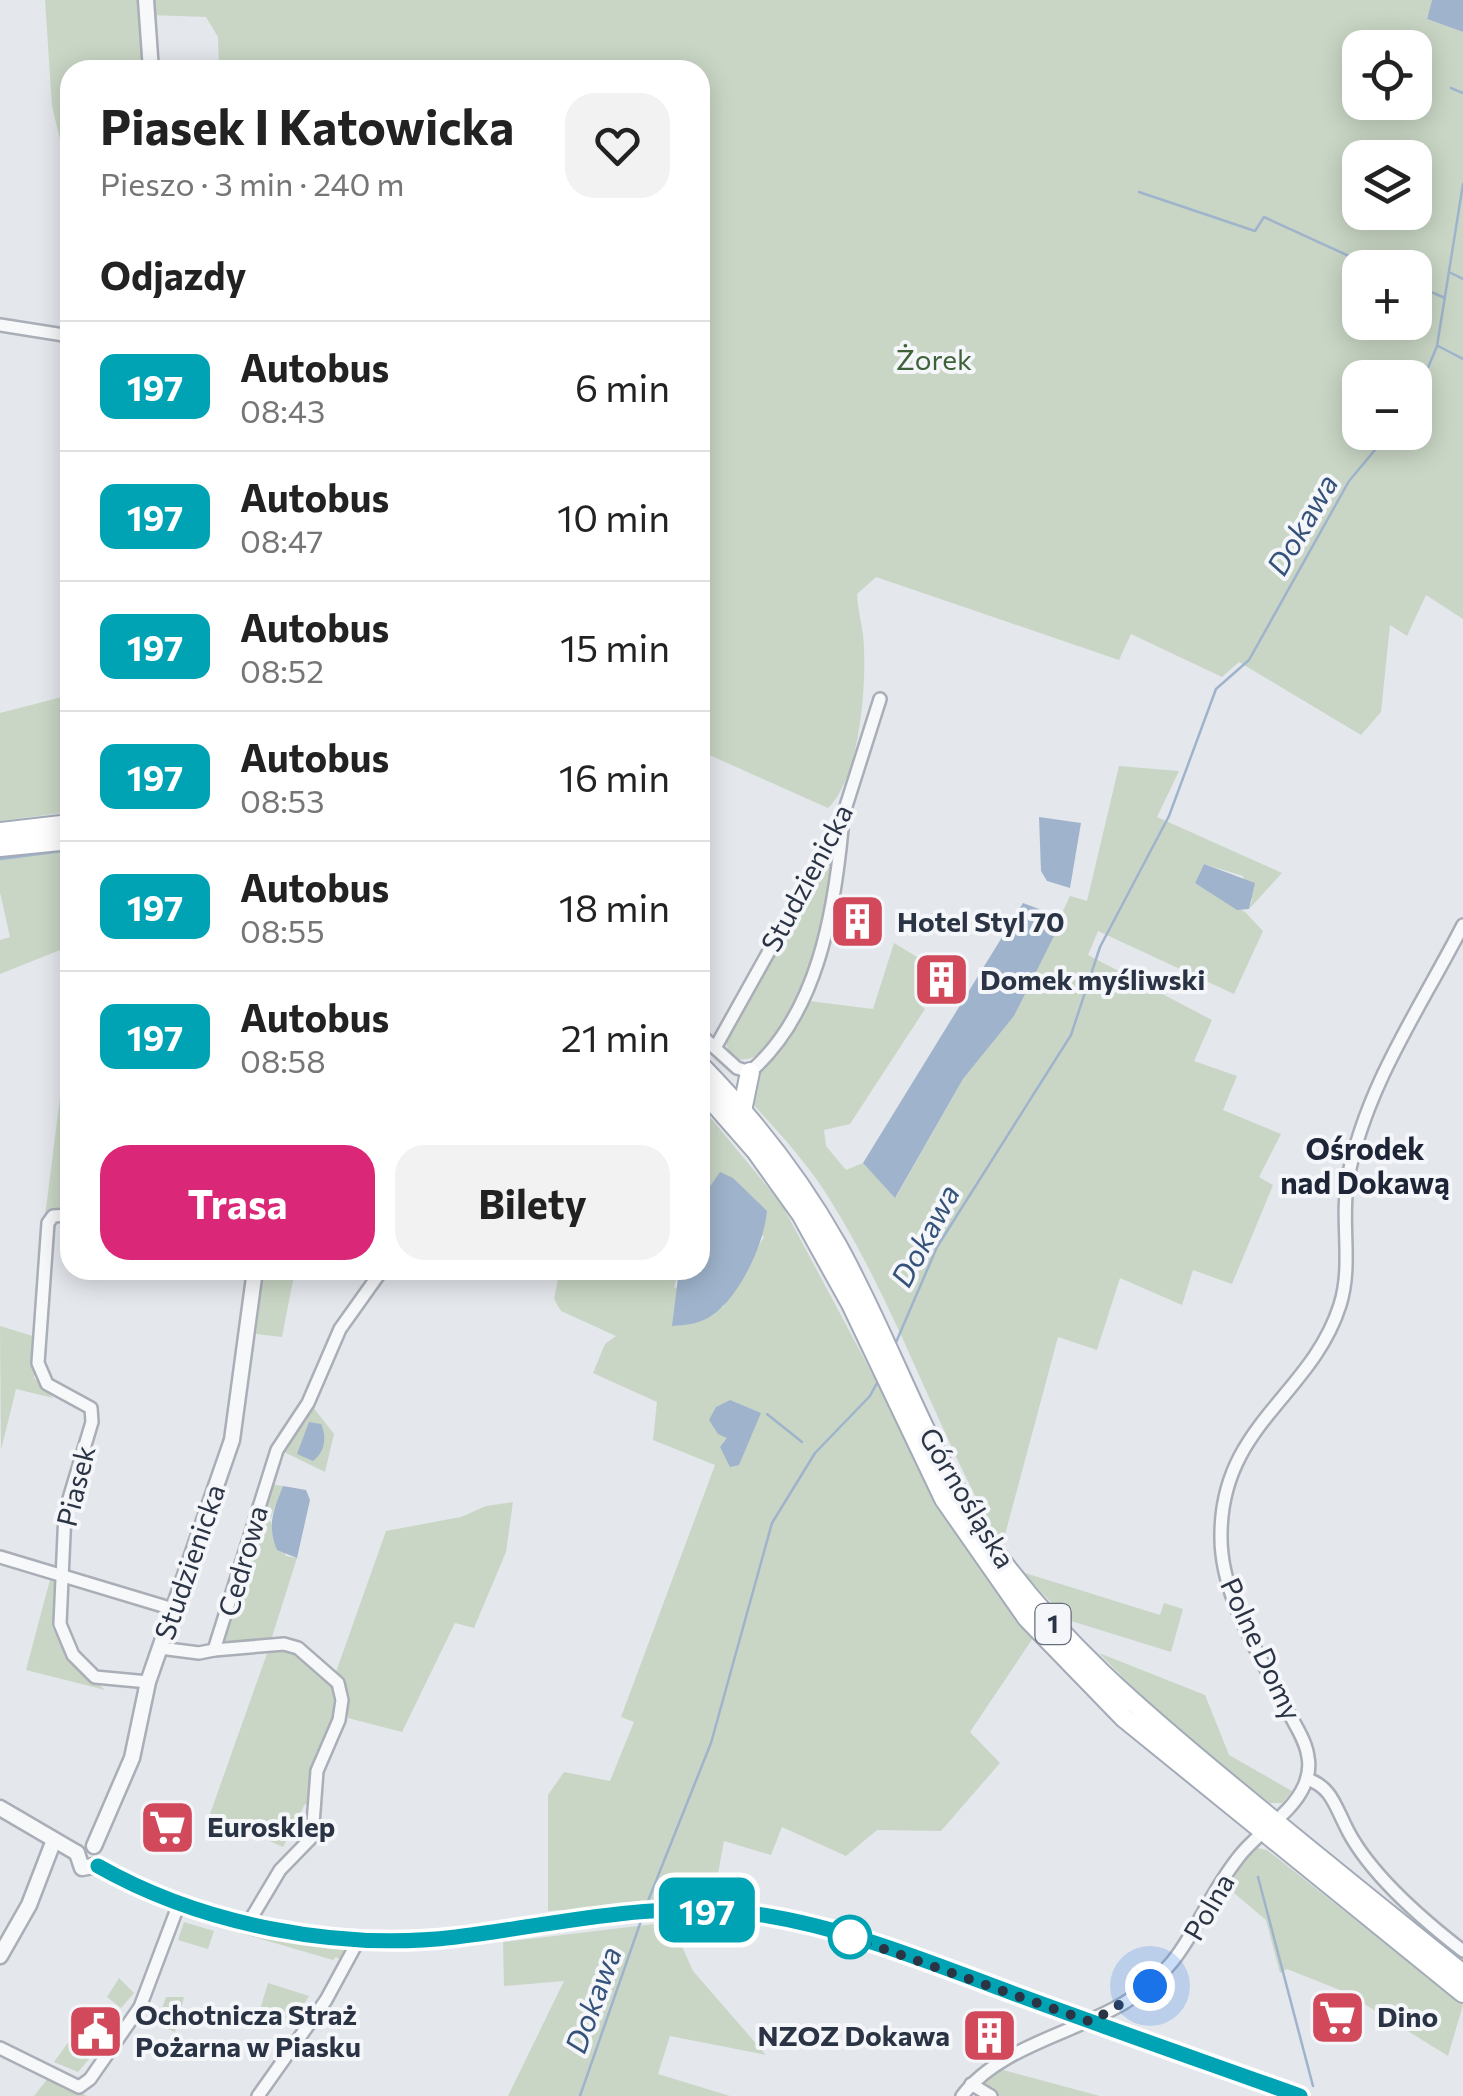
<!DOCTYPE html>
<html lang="pl">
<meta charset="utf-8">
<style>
body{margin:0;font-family:Commissioner,sans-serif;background:#f2f2f2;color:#222;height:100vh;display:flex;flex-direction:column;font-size:38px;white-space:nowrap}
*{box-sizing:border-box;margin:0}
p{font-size:32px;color:#767676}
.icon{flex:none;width:55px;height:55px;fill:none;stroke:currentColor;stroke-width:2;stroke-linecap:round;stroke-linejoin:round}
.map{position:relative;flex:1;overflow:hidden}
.drawer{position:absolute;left:60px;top:60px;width:650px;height:1220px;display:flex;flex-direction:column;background:#fff;border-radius:30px;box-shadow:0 5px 25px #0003}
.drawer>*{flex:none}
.badge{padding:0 20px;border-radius:15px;font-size:35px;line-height:65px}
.fabs{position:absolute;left:1342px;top:30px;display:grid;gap:20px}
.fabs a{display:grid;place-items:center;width:90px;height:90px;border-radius:20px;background:#fff;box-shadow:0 5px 25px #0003;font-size:50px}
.you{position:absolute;width:50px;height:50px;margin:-25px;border:8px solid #fff;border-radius:50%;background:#1a73e8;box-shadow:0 0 0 15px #1a73e833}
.map>.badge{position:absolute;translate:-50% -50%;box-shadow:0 0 0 5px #fff}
h2{padding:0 40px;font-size:38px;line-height:90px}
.round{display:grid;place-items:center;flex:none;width:105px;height:105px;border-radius:30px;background:#f2f2f2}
.head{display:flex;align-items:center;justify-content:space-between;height:170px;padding:0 40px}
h1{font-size:48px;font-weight:700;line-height:75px}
.action{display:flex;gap:20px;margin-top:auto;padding:20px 40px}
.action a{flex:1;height:115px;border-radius:30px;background:#db2777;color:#fff;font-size:40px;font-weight:700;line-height:115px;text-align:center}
.action a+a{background:#f2f2f2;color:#222}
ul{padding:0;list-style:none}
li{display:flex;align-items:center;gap:30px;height:130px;padding:0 40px;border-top:2px solid #e0e0e0}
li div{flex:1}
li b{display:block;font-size:38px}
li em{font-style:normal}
li .badge{min-width:110px;font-weight:700;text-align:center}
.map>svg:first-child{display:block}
.green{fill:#c9d6c5;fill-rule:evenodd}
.water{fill:#9fb4cc}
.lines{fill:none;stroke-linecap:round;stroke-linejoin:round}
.stream{stroke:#9fb4cc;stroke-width:2.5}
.minor-casing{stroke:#a9aeb7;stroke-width:16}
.tertiary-casing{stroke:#a9aeb7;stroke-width:19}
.primary-casing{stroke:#a3abb8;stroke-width:22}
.minor{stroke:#f7f8fa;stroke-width:11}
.tertiary{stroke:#f7f8fa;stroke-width:14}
.primary{stroke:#fff;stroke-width:18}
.line-casing{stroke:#fff;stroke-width:22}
.line{stroke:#00a3b4;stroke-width:15}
.walk{stroke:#2b3445;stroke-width:10;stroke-dasharray:0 18}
.stop-dot{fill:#fff;stroke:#00a3b4;stroke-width:5}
.labels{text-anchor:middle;stroke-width:8;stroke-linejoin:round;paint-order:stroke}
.shield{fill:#f4f6f9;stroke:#676e7b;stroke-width:2.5}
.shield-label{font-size:25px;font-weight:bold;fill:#2b3445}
.park-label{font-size:28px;fill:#3f6138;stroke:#f4f6f9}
.street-label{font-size:28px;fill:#2b3445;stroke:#f4f6f9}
.poi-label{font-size:28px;font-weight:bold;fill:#2b3445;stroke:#f4f6f9;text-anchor:start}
.water-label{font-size:30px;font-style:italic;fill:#34527a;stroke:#f4f6f9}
.neighbourhood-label{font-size:30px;font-weight:bold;fill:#1d2536;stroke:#f4f6f9}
</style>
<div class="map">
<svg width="1463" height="2096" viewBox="0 0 1463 2096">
<rect width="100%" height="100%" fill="#e4e7ec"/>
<g class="green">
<polygon points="45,0 139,0 140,47 146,70 70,70 70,181 52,106"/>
<path d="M151,0H1432L1427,19L1463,32V619L1426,595L1407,636L1390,625L1381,712L1361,735L1239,662L1222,677L1131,634L1119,660L876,577L857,594C858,613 864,630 864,649C866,691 859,779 828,808L707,754L700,764V408L710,373L700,365V70H219L218,37L206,17L151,15ZM1360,48H1415V102H1360ZM1360,158H1415V212H1360ZM1360,268H1415V322H1360ZM1360,378H1415V432H1360Z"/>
<polygon points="70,695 70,812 0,821 0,713"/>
<path d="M1119,766L1179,771L1157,817L1282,873L1249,909L1252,900L1243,876L1204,864L1195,883L1245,912L1263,931L1234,994L1098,931L1088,955L1212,1020L1194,1061L1237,1076L1223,1110L1281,1134L1259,1177L1273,1185L1232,1284L1193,1270L1182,1305L1120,1278L1097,1350L1058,1337L1002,1546C938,1434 898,1308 829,1198C808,1164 779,1133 752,1103L755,1078L789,1040L809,1001L873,1009L894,943L927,963L919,1004L925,1009L850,1124L824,1130L826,1146L846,1170L863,1163L896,1197L963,1079L1014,1016L1070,896L1087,901Z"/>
<path d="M836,840C830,886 801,1079 731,1058L725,1040Z"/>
<polygon points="70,852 70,939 60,950 0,974 0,940 10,937 0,892 0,857"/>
<polygon points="66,1051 70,1051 70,1210 45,1216"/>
<polygon points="700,1105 781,1203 960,1538 1033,1638 970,1732 1000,1763 941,1831 877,1830 846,1856 782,1827 771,1855 724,1841 713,1901 548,1911 548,1795 564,1772 610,1781 634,1722 621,1717 715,1465 653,1440 657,1402 593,1373 605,1344 616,1336 561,1311 554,1299 560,1270 679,1270 674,1287 723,1307 764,1237 711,1189 700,1201"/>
<polygon points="263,1270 295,1270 282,1337 256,1334"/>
<polygon points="0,1326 36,1337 34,1378 53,1398 16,1389 1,1450"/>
<polygon points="312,1406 334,1434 325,1472 282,1451"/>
<polygon points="269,1484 283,1486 270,1520 286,1556 297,1558 271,1640 222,1645"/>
<polygon points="513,1502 506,1552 474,1628 455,1623 402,1732 348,1718 345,1686 336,1672 386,1531 461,1517 486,1506"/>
<polygon points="1022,1572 1160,1615 1164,1603 1183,1609 1171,1652 1068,1620"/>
<polygon points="51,1576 59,1586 52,1627 65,1653 105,1690 26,1670"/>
<path d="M284,1647C329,1667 348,1691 326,1738C321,1749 313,1763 311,1774C310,1785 312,1796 312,1806L305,1804L283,1847L210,1814L269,1648Z"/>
<polygon points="1099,1653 1205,1695 1229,1755 1292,1791 1282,1803 1270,1803 1180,1735"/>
<polygon points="1257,1848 1267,1850 1463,2005 1448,2056 1345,1992 1287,1969 1280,1973 1266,1920 1228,1888 1247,1855"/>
<polygon points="184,1922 214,1931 208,1949 178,1940"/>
<polygon points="671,1922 693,1971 766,2055 670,2036 658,2074 730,2096 508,2096 564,1981 504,1986 503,1942"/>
<polygon points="243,1927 344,1947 348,1951 344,1962 336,1957 333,1960 240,1933"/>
<polygon points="119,1978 134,1993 121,2008 107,1997"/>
<polygon points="268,1983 309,1996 291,2024 259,2013"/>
<polygon points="166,1997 184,1997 175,2032 156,2024"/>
<polygon points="91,2011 96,2015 83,2034 100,2046 78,2072 54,2062"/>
<polygon points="996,2068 1100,2096 996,2096 984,2089 983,2083"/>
<polygon points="49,2077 87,2096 34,2096"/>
</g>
<g class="water">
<polygon points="1432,0 1463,0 1463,32 1427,19"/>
<polygon points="1039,817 1081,823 1070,888 1047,881 1041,871"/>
<polygon points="1204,864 1255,883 1249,909 1237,910 1195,883"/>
<polygon points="1023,903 1063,918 1014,1016 963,1079 895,1198 863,1163"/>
<path d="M720,1172L733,1178L767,1211C764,1244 740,1297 711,1316C699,1324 686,1325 672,1326L679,1270H700L704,1228L700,1201Z"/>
<polygon points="730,1400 761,1413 739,1465 730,1467 720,1447 727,1438 718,1434 709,1420 716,1407"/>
<path d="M309,1422L321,1424C327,1437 325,1452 313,1461L297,1454Z"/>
<path d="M283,1486L306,1490L310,1500L297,1558L277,1550C267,1525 273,1511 283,1486Z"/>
</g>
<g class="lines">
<g class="stream">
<polyline points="1451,88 1463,93"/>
<polyline points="1139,192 1255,231 1264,217 1375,268"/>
<polyline points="1451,273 1463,279"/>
<polyline points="1415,285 1445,298"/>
<polyline points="1438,346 1463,359"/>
<polyline points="1415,399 1437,346 1463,184"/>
<polyline points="0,859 70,850"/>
<polyline points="894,1347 937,1247 1071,1035 1100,947 1169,816 1216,689 1249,660 1349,481 1390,432"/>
<polyline points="767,1414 802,1442"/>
<polyline points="1258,1877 1313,2086"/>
<polyline points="646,1906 711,1743 772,1523 815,1453 870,1396 878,1381"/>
<polyline points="580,2096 642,1918"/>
</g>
<defs>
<g id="minor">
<polyline points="0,325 70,336"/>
<polyline points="700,1034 715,1048 841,822 880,699"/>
<path d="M715,1048L737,1068L750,1072C817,1014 834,914 842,829"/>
<polyline points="70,1215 53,1216 48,1223 38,1363 47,1384 91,1408 92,1422 65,1512 60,1624 73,1655 95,1677 148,1682"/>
<polyline points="0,1557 173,1609"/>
<polyline points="160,1648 199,1653 214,1650 277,1450 308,1403 340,1329 382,1270"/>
<polyline points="214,1650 284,1644 298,1648 338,1683 342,1700 339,1720 317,1771 312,1837 280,1870 249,1922"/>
<path d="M1307,1779C1330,1786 1335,1805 1345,1825C1367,1872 1423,1920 1463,1951"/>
<polyline points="0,2048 79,2087 90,2079 140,2007 180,1901"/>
<polyline points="971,2084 991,2096"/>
<polyline points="258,2096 326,2000 358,1941"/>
<path d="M962,2096C999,2047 1072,2034 1124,2003C1191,1963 1194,1914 1238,1858C1257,1832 1291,1815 1304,1786C1308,1777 1310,1767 1308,1757C1306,1740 1294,1724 1287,1709C1260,1655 1220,1596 1221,1535C1221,1425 1311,1396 1340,1305C1353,1264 1340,1220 1348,1178C1366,1085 1421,1007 1463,925"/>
</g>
<g id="tertiary">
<polyline points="146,0 151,70"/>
<polyline points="0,1808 77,1853"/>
<polyline points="94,1846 132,1758 148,1682 232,1440 255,1270"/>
<polyline points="77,1853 82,1868 98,1865"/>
<path d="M98,1865C197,1924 343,1951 456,1937C556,1925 654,1899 756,1914C840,1927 922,1960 1001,1989C1101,2025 1200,2060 1300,2096"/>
<polyline points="0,1956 29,1905 54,1840"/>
</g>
<g id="primary">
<polyline points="0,832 70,824"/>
<polyline points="0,847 70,840"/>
<path d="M700,1065C753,1119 800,1179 837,1245C891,1342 925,1450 988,1542C1055,1639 1143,1713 1234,1788C1309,1850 1386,1912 1463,1974"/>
<polyline points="700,1087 756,1151 801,1214 851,1304 944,1499 1027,1618 1124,1718 1463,1993"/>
<polyline points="742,1111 750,1072"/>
</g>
</defs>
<use href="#minor" class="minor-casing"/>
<use href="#tertiary" class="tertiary-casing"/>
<use href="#primary" class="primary-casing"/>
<use href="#minor" class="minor"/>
<use href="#tertiary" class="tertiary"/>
<use href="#primary" class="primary"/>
</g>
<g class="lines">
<defs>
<path id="line" d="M98,1866C202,1925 338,1951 456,1937C556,1925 654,1899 756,1914C845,1927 931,1963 1015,1994C1110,2029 1205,2062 1300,2096"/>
</defs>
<use href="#line" class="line-casing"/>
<use href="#line" class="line"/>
<polyline class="walk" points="850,1937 1091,2022 1150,1986"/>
</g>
<defs>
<symbol id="building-square" viewBox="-11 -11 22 22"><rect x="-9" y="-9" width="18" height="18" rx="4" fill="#d1495b" stroke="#f4f6f9"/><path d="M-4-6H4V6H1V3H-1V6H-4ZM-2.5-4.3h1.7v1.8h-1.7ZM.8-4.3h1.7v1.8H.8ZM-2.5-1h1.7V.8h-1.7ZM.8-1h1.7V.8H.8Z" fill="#fff"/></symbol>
<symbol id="supermarket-square" viewBox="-11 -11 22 22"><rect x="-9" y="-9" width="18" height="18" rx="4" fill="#d1495b" stroke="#f4f6f9"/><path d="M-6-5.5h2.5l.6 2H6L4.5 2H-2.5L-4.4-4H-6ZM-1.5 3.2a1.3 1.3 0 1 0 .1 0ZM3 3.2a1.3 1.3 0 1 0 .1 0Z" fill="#fff"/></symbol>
<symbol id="civic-square" viewBox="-11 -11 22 22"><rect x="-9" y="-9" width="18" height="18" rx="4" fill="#d1495b" stroke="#f4f6f9"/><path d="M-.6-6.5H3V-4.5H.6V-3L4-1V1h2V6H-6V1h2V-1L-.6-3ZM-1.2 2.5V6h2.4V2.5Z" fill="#fff"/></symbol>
</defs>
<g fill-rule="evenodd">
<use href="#building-square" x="826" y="890" width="63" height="63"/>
<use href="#building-square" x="910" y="948" width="63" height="63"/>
<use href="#supermarket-square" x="136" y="1796" width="63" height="63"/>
<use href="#supermarket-square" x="1306" y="1986" width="63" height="63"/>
<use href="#civic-square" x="64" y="2000" width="63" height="63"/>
<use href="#building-square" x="958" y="2004" width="63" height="63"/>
</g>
<circle class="stop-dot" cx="850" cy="1937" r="20"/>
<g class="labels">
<rect class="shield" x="1035.5" y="1604" width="35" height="40" rx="8"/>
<g class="shield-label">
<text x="1053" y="1633">1</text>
</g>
<g class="park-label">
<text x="934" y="370">Żorek</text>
</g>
<g class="street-label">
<text transform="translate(807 878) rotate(-62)" y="10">Studzienicka</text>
<text transform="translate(76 1486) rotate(-76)" y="10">Piasek</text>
<text transform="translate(967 1498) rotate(59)" y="10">Górnośląska</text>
<text transform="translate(243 1561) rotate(-74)" y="10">Cedrowa</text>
<text transform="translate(190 1562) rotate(-71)" y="10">Studzienicka</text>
<text transform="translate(1261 1649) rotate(65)" y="10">Polne Domy</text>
<text transform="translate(1209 1907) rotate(-60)" y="10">Polna</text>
</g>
<g class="poi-label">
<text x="897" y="932">Hotel Styl 70</text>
<text x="980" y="990">Domek myśliwski</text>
<text x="207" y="1837">Eurosklep</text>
<text x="135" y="2025">Ochotnicza Straż<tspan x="135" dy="32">Pożarna w Piasku</tspan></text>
<text x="1377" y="2027">Dino</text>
<text x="950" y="2046" text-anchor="end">NZOZ Dokawa</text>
</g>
<g class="water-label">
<text transform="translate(1303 525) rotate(-60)" y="10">Dokawa</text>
<text transform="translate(926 1236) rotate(-62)" y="10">Dokawa</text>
<text transform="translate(594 2000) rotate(-70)" y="10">Dokawa</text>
</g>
<g class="neighbourhood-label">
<text x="1365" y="1160">Ośrodek<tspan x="1365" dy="34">nad Dokawą</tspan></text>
</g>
</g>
</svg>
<div class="fabs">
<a><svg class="icon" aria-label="locate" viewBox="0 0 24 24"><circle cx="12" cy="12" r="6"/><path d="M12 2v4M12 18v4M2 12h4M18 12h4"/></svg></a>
<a><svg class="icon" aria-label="layers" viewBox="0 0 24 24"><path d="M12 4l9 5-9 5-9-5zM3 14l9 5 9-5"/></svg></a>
<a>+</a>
<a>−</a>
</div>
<div class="you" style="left:1150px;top:1986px"></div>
<b class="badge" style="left:707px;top:1910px;background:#00a3b4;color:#fff">197</b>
<section class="drawer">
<div class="head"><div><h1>Piasek I Katowicka</h1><p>Pieszo · 3 min · 240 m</p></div><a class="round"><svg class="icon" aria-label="heart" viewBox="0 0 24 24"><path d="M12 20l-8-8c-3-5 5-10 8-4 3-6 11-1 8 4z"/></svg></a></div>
<h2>Odjazdy</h2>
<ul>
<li><span class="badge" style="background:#00a3b4;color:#fff">197</span><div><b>Autobus</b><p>08:43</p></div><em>6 min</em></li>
<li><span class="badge" style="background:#00a3b4;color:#fff">197</span><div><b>Autobus</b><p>08:47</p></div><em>10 min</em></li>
<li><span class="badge" style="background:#00a3b4;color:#fff">197</span><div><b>Autobus</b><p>08:52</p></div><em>15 min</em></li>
<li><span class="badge" style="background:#00a3b4;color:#fff">197</span><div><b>Autobus</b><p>08:53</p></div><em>16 min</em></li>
<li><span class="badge" style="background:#00a3b4;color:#fff">197</span><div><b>Autobus</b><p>08:55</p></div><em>18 min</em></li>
<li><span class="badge" style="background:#00a3b4;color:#fff">197</span><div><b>Autobus</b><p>08:58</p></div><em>21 min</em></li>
</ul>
<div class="action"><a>Trasa</a><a>Bilety</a></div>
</section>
</div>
